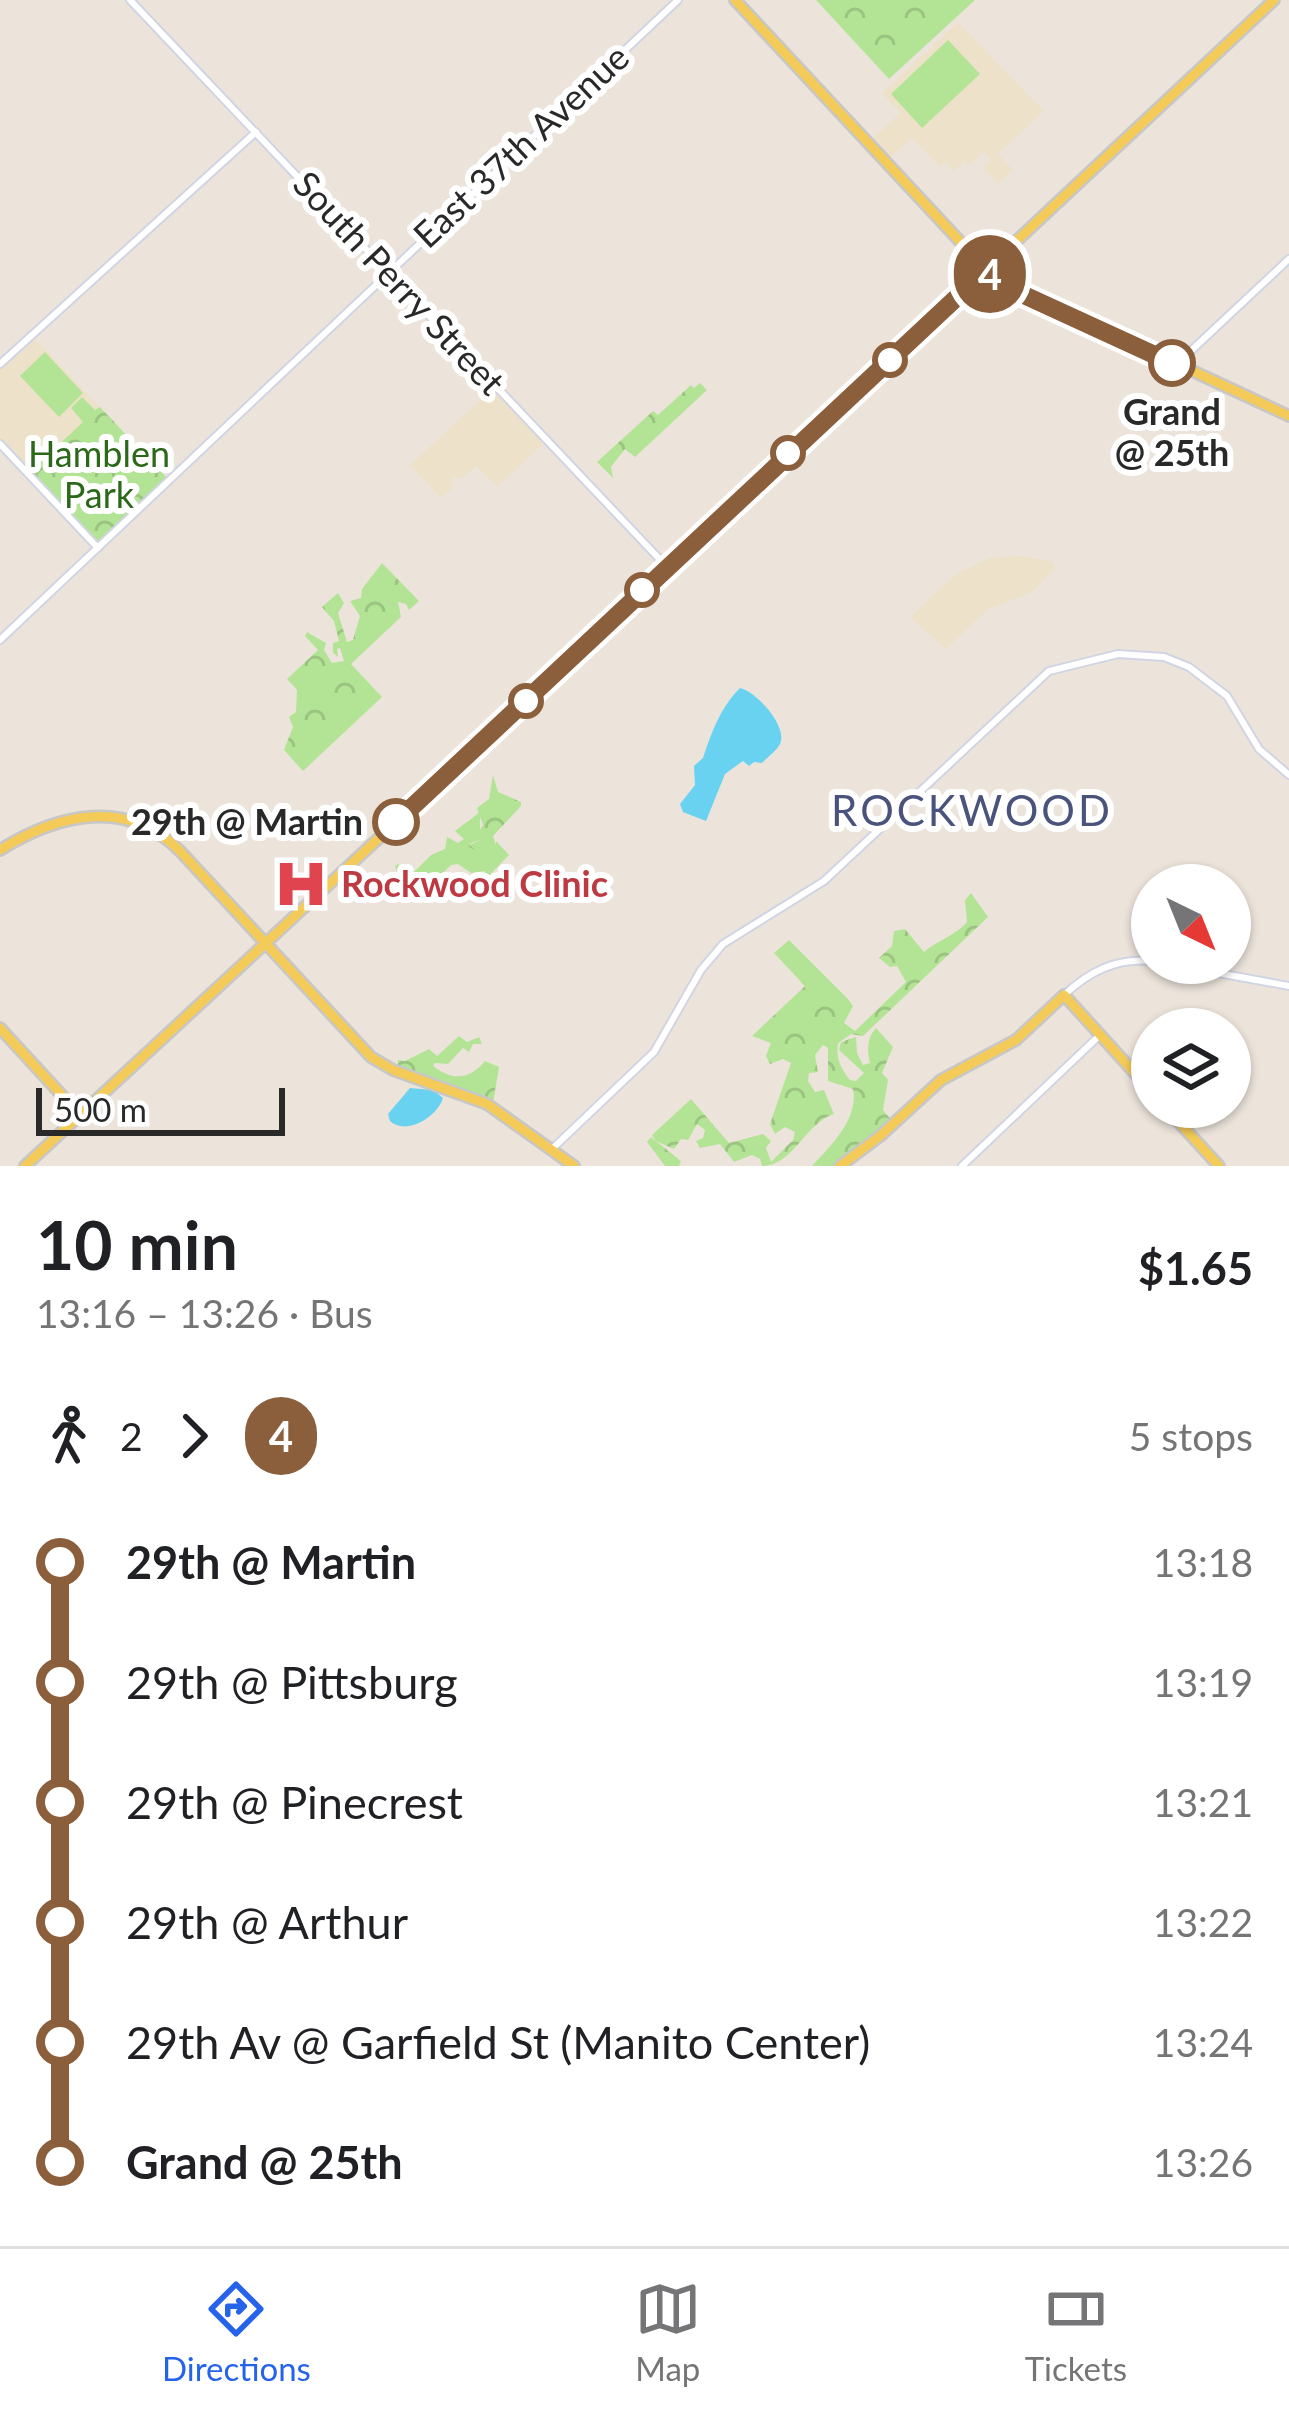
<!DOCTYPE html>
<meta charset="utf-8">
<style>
body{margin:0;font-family:Lato,sans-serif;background:#f6f6f6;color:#202124;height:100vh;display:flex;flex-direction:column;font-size:45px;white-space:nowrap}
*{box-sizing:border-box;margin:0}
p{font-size:39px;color:#757577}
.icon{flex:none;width:66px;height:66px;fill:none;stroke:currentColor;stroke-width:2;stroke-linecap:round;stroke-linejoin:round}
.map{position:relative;height:1166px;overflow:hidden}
.panel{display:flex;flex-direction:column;background:#fff;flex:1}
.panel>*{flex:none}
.badge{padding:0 24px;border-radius:39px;font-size:42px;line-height:78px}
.needle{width:78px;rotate:137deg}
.buttons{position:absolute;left:1131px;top:864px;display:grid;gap:24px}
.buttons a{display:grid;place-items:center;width:120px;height:120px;border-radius:50%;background:#fff;box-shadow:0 3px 9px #0004;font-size:60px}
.scale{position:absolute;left:36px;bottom:30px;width:249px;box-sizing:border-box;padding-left:12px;border:6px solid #292929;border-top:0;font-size:33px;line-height:42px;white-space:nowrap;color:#292929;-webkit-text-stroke:9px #fff;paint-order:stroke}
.map>.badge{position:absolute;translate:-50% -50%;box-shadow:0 0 0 6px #fff}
.legs{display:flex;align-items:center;gap:18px;height:132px;padding:0 36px;font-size:39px}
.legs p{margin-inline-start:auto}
.overview{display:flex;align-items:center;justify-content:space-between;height:204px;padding:0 36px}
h1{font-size:66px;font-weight:700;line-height:90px}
ul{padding:0 36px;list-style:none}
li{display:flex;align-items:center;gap:42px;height:120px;font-size:45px}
li i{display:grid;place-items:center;width:18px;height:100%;margin:0 15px;background:currentColor}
li i::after{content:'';width:30px;height:30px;margin:-15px;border:9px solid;border-radius:50%;background:#fff}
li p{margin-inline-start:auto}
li:first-child i{background:linear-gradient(#0000 50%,currentColor 0)}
li:last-child i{background:linear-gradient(currentColor 50%,#0000 0)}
.tab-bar{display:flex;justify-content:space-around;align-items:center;height:168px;border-top:3px solid #e0e0e0;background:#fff;font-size:33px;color:#757577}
.tab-bar a{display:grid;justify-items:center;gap:6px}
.tab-bar .on{color:#2563eb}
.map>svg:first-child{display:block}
.education{fill:#eee1c9}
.grass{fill:#b3e495}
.forest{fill:url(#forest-crowns)}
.water{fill:#6ad2f1}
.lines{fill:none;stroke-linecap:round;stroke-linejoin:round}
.minor-casing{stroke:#d0d4e3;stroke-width:10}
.major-casing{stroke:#c7c7c7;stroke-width:14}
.minor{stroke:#fff;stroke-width:6}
.major{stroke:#f4cb58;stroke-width:9}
.line-1-casing{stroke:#fff;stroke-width:27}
.line-1{stroke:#8b5e3c;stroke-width:18}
.stop-1-dot{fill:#fff;stroke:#8b5e3c;stroke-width:6}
.labels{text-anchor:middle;stroke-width:12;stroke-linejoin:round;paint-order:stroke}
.street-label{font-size:36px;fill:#292929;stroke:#fff}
.stop-label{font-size:36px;font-weight:bold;fill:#292929;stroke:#fff}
.park-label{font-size:36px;fill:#2b6818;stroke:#fff}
.health-label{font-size:36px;font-weight:bold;fill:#be3a42;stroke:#fff;text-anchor:start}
.quarter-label{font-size:42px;letter-spacing:3px;fill:#49537b;stroke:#fff}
</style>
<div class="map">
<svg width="1289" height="1166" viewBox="0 0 1289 1166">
<defs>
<pattern id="forest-crowns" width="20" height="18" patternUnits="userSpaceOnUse" patternTransform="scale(3)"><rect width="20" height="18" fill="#b3e495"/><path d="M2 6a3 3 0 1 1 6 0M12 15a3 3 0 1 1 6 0" fill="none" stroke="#9ac480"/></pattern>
</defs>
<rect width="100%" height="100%" fill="#ece4db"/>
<g class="education">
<polygon points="958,22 1044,111 998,154 1013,170 998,184 983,168 991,160 984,152 969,165 965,161 954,171 945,162 940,167 912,138 889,159 871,140 900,113 882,93"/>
<polygon points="34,338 100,407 31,471 0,439 0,368"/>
<polygon points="494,387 546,441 497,487 476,466 463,478 453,477 452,488 441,498 410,465"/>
<polygon points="1022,556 1052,561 1055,568 1031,593 987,610 946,649 910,617 956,574 990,558"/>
</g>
<g class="grass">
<polygon points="948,40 980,74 922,128 891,94"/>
<polygon points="45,352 83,393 59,417 20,376"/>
<path d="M480,812V840L469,844L496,845V841L509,855L482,883L485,871L471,873L458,864L451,865C436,881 419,892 397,900L389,892L401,885L395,866L398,864L406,871H415L431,855L445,849L447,837L458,843L464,839L455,831Z"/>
</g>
<g class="forest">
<polygon points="816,0 975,0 889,79"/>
<polygon points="700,383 707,390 635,457 625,449 611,467 613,478 597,462 653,411 658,415 691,385 694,388"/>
<polygon points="82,397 95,410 100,407 168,479 100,543 31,471 83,422 71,408"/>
<polygon points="382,563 419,601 409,610 406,604 398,602 401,617 351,664 382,697 303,771 284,750 293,727 289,717 296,712 297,690 287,679 318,650 305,636 307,632 326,643 324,650 332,663 344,661 340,648 337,649 338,657 333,653 333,643 339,641 334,621 322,607 338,593 344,603 338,613 347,642 353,640 360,616 350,601 361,598 362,589"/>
<polygon points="493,775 498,792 521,802 521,806 493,836 496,845 480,854 468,846 480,840 478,833 483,825 477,808 489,799"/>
<path d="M971,893L988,917L863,1036L851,1034L838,1043C836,1059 840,1067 850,1080L856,1081L864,1073L839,1050L841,1042L856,1037L857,1053L863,1065L870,1063C867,1051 867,1037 876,1028L893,1047L882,1073L888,1080L883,1110L893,1122L834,1166H812C829,1147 859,1120 853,1089L828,1081V1048L823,1045L815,1055L818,1072L809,1073L808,1081L815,1092L824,1090L834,1114C805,1123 793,1166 762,1166L760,1159L752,1155L734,1162L720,1144L700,1148L696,1141L703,1138L705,1130L697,1124L688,1140L681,1139L674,1149L656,1141L681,1161L679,1166H665L647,1142L651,1137L656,1141L652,1135L691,1099L729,1143L763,1134L771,1141L766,1148L771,1162L793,1140L795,1132L785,1127L775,1134L770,1124L791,1063L783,1059L770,1064L766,1056L771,1043L752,1036L805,986L774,953L789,940L848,999L853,1006L844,1023L855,1031L906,982L897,966L890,967L879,958L892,946L894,931L905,929L924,952C938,940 956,935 967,922L965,900Z"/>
<path d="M459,1036L467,1042L479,1037L482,1044H473L469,1052L463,1048L448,1064L435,1063L433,1066C453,1081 469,1080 485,1061L499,1067L493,1103L398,1066V1060L405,1061L429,1049L437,1056Z"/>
</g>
<g class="water">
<path d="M740,688C755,691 785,723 781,741C779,750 768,756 762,763L754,762L749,766L743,761L725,774L706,821L683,812L680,804L695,785L694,766L703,758C711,734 720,708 740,688Z"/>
<path d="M410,1088L433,1090L443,1098C437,1117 406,1136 390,1121L388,1114Z"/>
</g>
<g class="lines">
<defs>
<g id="minor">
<polyline points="130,0 667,567"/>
<polyline points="1178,363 1289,259"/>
<polyline points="0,364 256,132"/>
<polyline points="0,444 98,548"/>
<polyline points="0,640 678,0"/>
<polyline points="1163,963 1289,986"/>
<path d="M1064,995C1090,971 1116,958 1152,961"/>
<polyline points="552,1149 654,1052 701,970 723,944 824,881 1049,671 1118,654 1164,657 1189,667 1227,696 1259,749 1289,775"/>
<polyline points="962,1166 1100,1035"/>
</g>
<g id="major">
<polyline points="735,0 995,279 1289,416"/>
<polyline points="512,713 1274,0"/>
<path d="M0,850C59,813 127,798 180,851L371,1057L393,1070L487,1104L574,1166"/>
<polyline points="0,1028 80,1115"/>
<polyline points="1165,1107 1219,1166"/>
<polyline points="25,1166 515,712"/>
<polyline points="840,1166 880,1136 941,1080 1016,1040 1064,995 1152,1092"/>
</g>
</defs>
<use href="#minor" class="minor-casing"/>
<use href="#major" class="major-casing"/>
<use href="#minor" class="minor"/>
<use href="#major" class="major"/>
</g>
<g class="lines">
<defs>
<polyline id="line-1" points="396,822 986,270 1015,291 1172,363"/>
</defs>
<use href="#line-1" class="line-1-casing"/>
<use href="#line-1" class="line-1"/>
</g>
<defs>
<symbol id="hospital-bare" viewBox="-9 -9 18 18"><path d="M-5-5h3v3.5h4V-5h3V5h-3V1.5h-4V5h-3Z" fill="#e0444e" stroke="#fff" stroke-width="2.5" paint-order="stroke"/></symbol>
</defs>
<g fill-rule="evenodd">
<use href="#hospital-bare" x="263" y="846" width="76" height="76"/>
</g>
<g class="stop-1-dot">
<circle cx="890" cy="360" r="15"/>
<circle cx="1172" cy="363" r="21"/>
<circle cx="788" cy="453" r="15"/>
<circle cx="642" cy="590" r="15"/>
<circle cx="526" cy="701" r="15"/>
<circle cx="396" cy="822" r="21"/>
</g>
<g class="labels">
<g class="street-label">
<text transform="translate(521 146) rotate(-43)" y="13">East 37th Avenue</text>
<text transform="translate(399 283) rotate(47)" y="13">South Perry Street</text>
</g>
<g class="stop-label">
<text x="1172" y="425">Grand<tspan x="1172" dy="41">@ 25th</tspan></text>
<text x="363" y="835" text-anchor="end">29th @ Martin</text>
</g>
<g class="park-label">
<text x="99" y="467">Hamblen<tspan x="99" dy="41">Park</tspan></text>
</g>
<g class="health-label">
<text x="341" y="897">Rockwood Clinic</text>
</g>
<g class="quarter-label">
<text x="972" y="826">ROCKWOOD</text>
</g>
</g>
</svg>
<div class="buttons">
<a><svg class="needle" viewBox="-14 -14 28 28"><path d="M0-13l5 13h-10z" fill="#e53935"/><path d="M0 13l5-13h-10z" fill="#757577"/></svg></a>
<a><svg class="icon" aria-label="layers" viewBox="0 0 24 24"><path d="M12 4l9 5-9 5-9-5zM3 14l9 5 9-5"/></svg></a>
</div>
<div class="scale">500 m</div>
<b class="badge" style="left:990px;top:274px;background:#8b5e3c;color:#fff">4</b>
</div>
<section class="panel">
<div class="overview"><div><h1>10 min</h1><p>13:16 – 13:26 · Bus</p></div><b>$1.65</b></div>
<div class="legs"><svg class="icon" aria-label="walk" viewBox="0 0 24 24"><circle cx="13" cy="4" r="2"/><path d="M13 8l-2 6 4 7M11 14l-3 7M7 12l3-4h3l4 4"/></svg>2<svg class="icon" aria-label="forward" viewBox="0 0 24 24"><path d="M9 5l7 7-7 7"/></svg><b class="badge" style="background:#8b5e3c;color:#fff">4</b><p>5 stops</p></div>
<ul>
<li><i style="color:#8b5e3c"></i><b>29th @ Martin</b><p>13:18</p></li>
<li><i style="color:#8b5e3c"></i><span>29th @ Pittsburg</span><p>13:19</p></li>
<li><i style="color:#8b5e3c"></i><span>29th @ Pinecrest</span><p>13:21</p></li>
<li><i style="color:#8b5e3c"></i><span>29th @ Arthur</span><p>13:22</p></li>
<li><i style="color:#8b5e3c"></i><span>29th Av @ Garfield St (Manito Center)</span><p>13:24</p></li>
<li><i style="color:#8b5e3c"></i><b>Grand @ 25th</b><p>13:26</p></li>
</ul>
</section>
<nav class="tab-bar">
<a class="on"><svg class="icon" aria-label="directions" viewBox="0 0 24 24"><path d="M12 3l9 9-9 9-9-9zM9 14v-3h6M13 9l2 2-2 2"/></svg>Directions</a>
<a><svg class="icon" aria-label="map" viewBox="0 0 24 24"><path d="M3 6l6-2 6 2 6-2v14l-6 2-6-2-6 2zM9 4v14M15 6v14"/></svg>Map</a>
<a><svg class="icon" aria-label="tickets" viewBox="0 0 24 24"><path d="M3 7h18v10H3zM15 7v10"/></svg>Tickets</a>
</nav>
